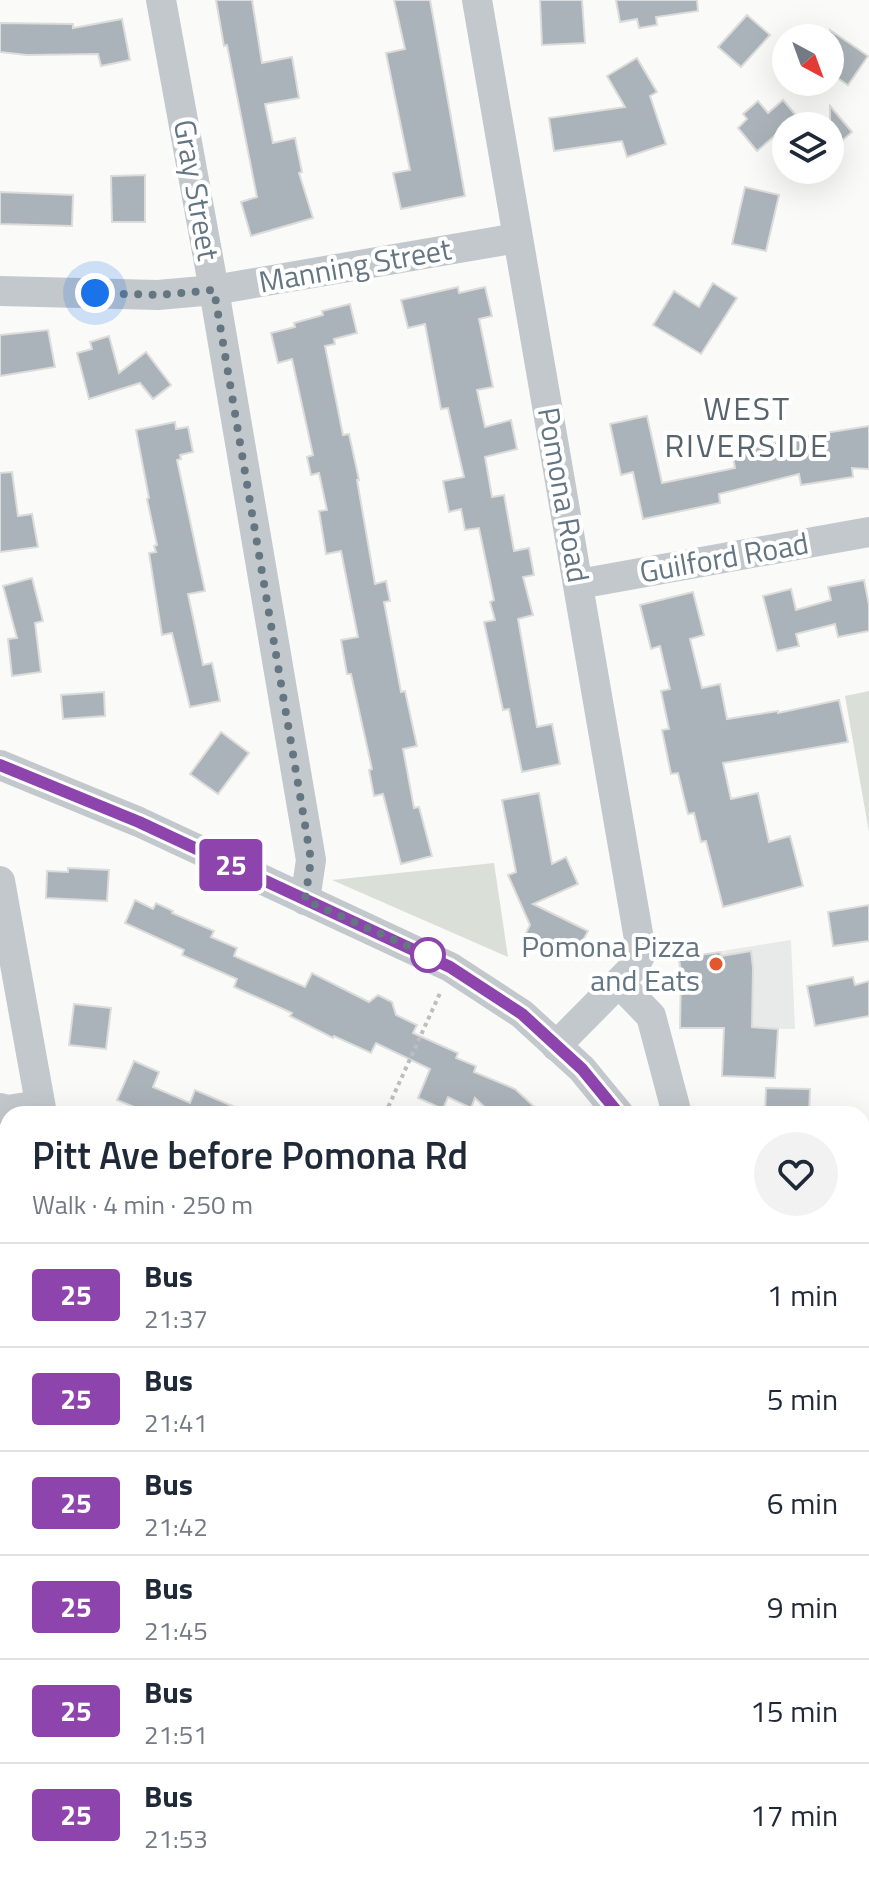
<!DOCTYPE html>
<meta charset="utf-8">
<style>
body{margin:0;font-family:"Titillium Web",sans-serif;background:#f2f2f3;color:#1f2937;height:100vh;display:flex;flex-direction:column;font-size:30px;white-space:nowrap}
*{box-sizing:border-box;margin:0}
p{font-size:26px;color:#747a83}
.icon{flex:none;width:44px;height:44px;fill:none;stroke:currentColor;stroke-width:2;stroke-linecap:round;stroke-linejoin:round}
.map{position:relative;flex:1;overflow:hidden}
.details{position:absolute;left:0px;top:1106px;width:870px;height:776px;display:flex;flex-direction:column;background:#fff;border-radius:24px 24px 0 0;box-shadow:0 8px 32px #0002}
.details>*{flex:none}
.badge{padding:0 16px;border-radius:6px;font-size:28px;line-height:52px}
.needle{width:52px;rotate:139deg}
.controls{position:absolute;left:772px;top:24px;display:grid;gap:16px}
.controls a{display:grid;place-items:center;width:72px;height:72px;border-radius:50%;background:#fff;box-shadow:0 8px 32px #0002;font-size:40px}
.you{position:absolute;width:40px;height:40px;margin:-20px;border:6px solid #fff;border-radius:50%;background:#1a73e8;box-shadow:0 0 0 12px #1a73e833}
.map>.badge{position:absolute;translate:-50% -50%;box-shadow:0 0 0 4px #fff}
.round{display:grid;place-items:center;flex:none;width:84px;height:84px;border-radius:42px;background:#f2f2f3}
.overview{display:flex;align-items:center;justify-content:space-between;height:136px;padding:0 32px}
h1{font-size:38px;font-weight:600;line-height:60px}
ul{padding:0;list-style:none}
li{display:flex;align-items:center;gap:24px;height:104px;padding:0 32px;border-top:2px solid #e0e1e3}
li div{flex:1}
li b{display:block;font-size:30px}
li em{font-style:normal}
li .badge{min-width:88px;font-weight:700;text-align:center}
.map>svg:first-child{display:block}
.built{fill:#e8e9e9}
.green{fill:#dadfd7}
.building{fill:#aab3b9;stroke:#dcdcda;stroke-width:2}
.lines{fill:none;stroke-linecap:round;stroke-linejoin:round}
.path{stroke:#bbbfc2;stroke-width:4;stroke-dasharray:4 4;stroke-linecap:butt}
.minor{stroke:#c3c8cc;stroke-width:30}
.line-casing{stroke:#fff;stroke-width:18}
.line{stroke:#8e44ad;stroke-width:12}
.walk{stroke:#657683;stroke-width:8;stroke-dasharray:0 14.4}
.stop-dot{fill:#fff;stroke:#8e44ad;stroke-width:4}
.poi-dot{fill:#e4572e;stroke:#fff;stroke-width:3}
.labels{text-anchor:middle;stroke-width:8;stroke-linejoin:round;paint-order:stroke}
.street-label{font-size:30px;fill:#657683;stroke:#fff}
.poi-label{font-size:30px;fill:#657683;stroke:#fff;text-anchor:end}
.neighbourhood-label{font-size:32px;letter-spacing:2px;fill:#57646e;stroke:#fff}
</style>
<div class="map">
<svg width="869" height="1882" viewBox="0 0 869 1882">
<rect width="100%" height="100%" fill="#fafaf8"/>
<polygon class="built" points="791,940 795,1029 683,1027 678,958"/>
<g class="green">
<polygon points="869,691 869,832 845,696"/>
<polygon points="494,863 508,957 332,880"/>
<polygon points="127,1874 553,1874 553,1882 125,1882"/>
</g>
<g class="building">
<polygon points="216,0 252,0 262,63 292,57 299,98 265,104 273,143 295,138 302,172 299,173 313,218 251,236 241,202 257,197 227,45 224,46"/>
<polygon points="394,0 430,0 465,196 401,209 393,173 410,170 386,53 405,49"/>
<polygon points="540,0 582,0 585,43 542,45"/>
<polygon points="616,0 697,0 698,11 656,17 657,25 639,28 637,19 620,22"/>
<polygon points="747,15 770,35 741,67 718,47"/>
<polygon points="122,19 130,60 101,66 98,54 27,55 0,52 0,23 73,24 73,28"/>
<polygon points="830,30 868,56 848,85 830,73"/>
<polygon points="637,58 657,92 650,96 666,144 627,157 622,141 554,151 549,118 625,107 607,76"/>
<polygon points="783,100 805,126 786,126 757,151 738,128 747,119 743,114 758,101 768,113"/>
<polygon points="830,106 852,132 830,151"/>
<polygon points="145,175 145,222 112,222 111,176"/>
<polygon points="745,187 779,195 766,251 732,244"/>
<polygon points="0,192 73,195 72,226 0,224"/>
<polygon points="713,283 737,298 701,354 653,325 674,291 699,307"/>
<polygon points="458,287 459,293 485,287 492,316 479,319 493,387 477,390 485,427 511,420 517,449 485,457 492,497 504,495 514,551 529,548 534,575 523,577 533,615 518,619 537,727 552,724 560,764 522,772 509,709 503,710 484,622 495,620 490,602 494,600 479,528 465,530 461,509 449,512 443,481 464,477 448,408 441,409 425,324 408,328 401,300"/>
<polygon points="350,304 357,333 334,339 335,344 325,346 343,435 349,434 359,480 357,480 375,584 386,581 390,601 384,602 401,692 405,691 417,746 403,749 414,808 419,807 432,856 401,864 383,794 374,796 369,770 372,769 351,674 347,674 341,640 358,637 341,551 326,554 319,511 327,510 319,473 311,475 307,457 313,455 292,359 278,363 271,333 295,327 294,323 323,315 322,311"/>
<polygon points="48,330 55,367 0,376 0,335"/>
<polygon points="109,336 119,373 146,352 171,385 153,399 140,383 89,399 77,353 92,349 90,342"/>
<polygon points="647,416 662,483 735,468 732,453 794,438 869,426 869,469 852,468 853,477 801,485 799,474 719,494 720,503 643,519 633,472 621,475 610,424"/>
<polygon points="175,422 176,429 188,427 193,452 180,455 181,459 177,460 205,591 188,594 203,665 212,663 220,701 190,707 172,633 162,635 149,553 156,552 154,546 157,545 147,499 149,498 136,430"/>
<polygon points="12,472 18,516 32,514 38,547 0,552 0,473"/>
<polygon points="32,578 43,621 35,623 41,672 12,676 8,639 17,638 3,586"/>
<polygon points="864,580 869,605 869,631 838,637 835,624 796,634 799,646 777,651 763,596 791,589 796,610 831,600 828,587"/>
<polygon points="693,592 704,635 690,639 702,688 720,684 727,719 778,711 778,713 839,700 848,742 723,763 731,799 758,793 769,842 790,836 803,886 723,907 706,841 701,842 694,813 688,814 678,773 671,774 662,730 669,729 661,691 670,689 660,646 651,649 640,605"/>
<polygon points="104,692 105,716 63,719 61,695"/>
<polygon points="221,732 249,753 218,794 190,774"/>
<polygon points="539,793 552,864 566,857 578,884 533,904 588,931 575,956 552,945 549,952 523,939 530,925 508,875 516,872 502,800"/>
<polygon points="68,868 109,870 107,901 46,898 47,871 68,872"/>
<polygon points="135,900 153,909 156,903 173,911 172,913 214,931 211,937 237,948 234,956 305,987 312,973 369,1002 378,995 392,1002 396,1015 417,1025 413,1033 458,1053 456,1058 476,1066 474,1072 515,1089 542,1114 492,1114 475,1098 471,1108 448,1097 443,1109 418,1098 430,1069 376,1043 371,1053 334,1036 333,1038 290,1016 292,1013 234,987 237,979 182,955 184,950 125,923"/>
<polygon points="869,905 869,941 833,946 828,912"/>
<polygon points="751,951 753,968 752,1027 778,1029 775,1078 722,1076 724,1028 680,1028 681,973 679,958 720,952 721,956"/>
<polygon points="853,977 855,985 869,981 869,1016 815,1026 807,986"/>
<polygon points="74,1004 111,1008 106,1049 69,1045"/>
<polygon points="134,1061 159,1072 153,1087 190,1103 195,1090 251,1114 129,1114 132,1106 117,1100"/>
<polygon points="766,1088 810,1089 809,1114 765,1114"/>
</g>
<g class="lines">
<polyline class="path" points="385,1114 441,991"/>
<g class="minor">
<polyline points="161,0 214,290 311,860 305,900"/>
<polyline points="477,0 640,945 640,956 633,968 556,1046"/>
<polyline points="0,291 158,295 214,290 517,238"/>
<polyline points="579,584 869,532"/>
<polyline points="0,765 139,822 450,967 522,1014 582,1069 619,1114"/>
<polyline points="0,881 42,1114"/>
<polyline points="619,983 651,1016 677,1114"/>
<polyline points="0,1108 7,1110 40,1105"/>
<polyline points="743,1874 743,1882"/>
</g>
</g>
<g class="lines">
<defs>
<polyline id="line" points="0,765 139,822 450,967 522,1014 582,1069 619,1114"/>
</defs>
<use href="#line" class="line-casing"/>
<use href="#line" class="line"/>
<polyline class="walk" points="95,293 158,295 214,290 311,860 305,900 428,955"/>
</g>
<circle class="stop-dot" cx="428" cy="955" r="16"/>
<circle class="poi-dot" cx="716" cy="964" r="8"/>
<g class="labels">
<g class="street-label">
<text transform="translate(196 190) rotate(80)" y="10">Gray Street</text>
<text transform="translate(355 266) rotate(-10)" y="10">Manning Street</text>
<text transform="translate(563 495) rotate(80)" y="10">Pomona Road</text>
<text transform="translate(724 558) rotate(-10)" y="10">Guilford Road</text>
</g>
<g class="poi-label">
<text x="700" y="957">Pomona Pizza<tspan x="700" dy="34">and Eats</tspan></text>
</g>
<g class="neighbourhood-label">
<text x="747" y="420">WEST<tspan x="747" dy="37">RIVERSIDE</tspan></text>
</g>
</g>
</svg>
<div class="controls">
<a><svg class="needle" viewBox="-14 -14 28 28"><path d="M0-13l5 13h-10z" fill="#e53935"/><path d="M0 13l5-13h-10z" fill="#747a83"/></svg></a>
<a><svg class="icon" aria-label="layers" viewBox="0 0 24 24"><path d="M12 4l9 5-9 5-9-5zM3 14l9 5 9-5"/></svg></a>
</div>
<div class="you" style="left:95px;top:293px"></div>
<b class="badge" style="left:231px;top:865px;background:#8e44ad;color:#fff">25</b>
<section class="details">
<div class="overview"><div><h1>Pitt Ave before Pomona Rd</h1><p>Walk · 4 min · 250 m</p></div><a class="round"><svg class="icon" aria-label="heart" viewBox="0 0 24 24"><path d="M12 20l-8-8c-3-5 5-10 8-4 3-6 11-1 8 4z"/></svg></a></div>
<ul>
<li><span class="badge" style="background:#8e44ad;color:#fff">25</span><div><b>Bus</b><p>21:37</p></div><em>1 min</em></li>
<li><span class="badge" style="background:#8e44ad;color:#fff">25</span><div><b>Bus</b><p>21:41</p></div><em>5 min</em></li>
<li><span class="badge" style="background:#8e44ad;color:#fff">25</span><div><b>Bus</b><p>21:42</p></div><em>6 min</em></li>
<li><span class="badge" style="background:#8e44ad;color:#fff">25</span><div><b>Bus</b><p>21:45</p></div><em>9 min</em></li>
<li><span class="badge" style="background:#8e44ad;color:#fff">25</span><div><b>Bus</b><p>21:51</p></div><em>15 min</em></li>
<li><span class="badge" style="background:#8e44ad;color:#fff">25</span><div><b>Bus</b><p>21:53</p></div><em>17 min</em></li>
</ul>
</section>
</div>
